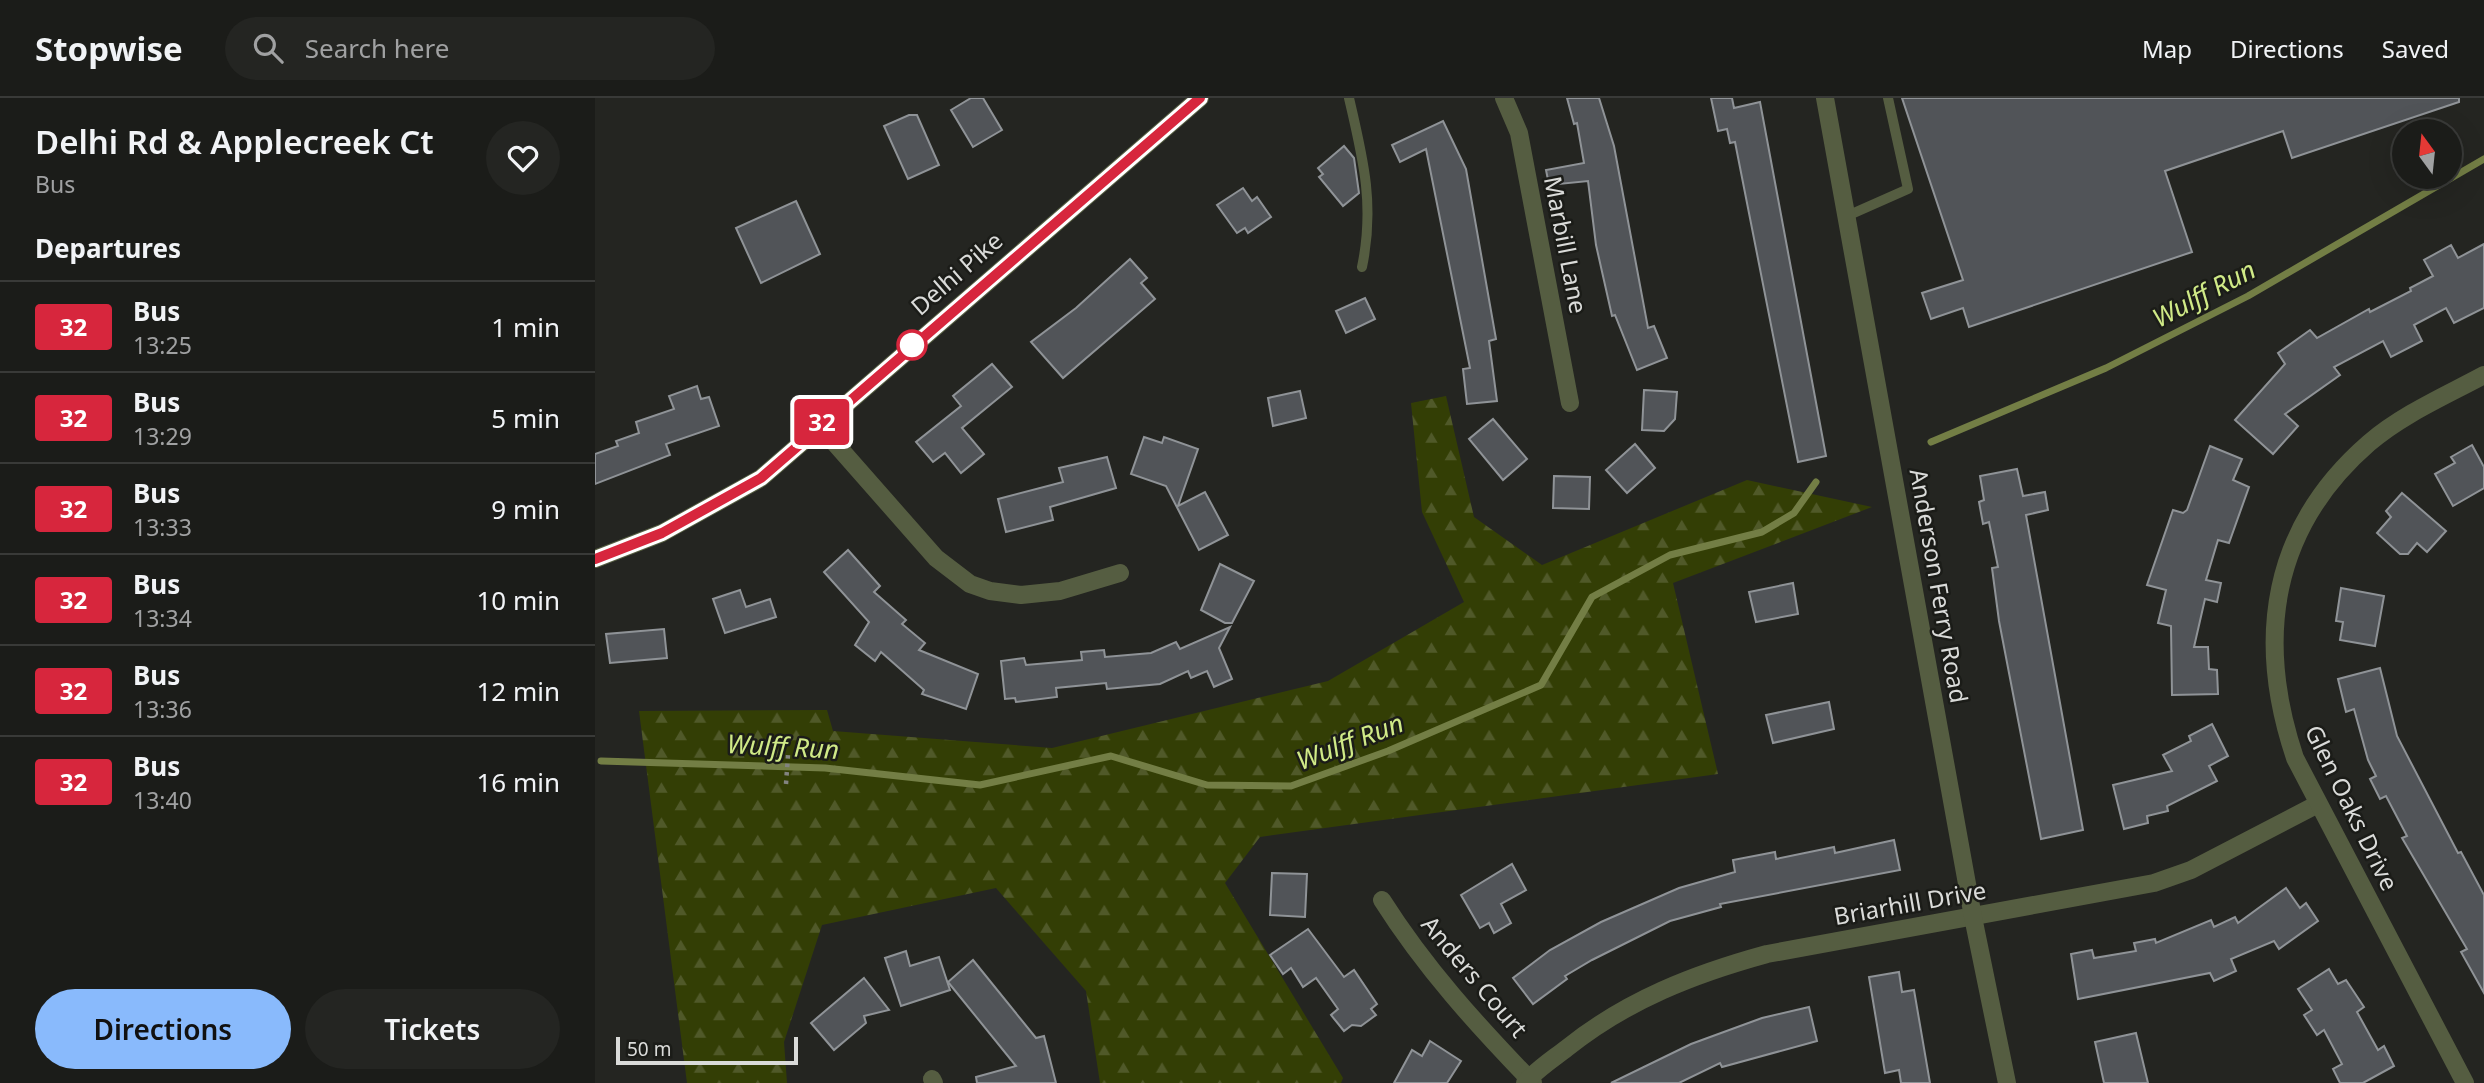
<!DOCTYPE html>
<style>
body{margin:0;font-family:"Noto Sans",sans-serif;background:#242522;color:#f1f3f6;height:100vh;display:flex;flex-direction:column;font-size:26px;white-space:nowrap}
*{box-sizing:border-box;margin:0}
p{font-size:23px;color:#a0a1a2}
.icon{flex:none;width:38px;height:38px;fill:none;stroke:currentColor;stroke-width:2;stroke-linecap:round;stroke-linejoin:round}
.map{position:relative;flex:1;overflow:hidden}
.side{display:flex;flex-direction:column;background:#1b1c19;width:595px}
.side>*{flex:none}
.badge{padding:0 14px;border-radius:5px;font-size:24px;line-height:46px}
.needle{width:46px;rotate:345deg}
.fabs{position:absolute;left:1797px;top:21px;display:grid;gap:14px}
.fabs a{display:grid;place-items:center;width:70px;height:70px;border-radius:50%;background:#1b1c19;box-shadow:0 7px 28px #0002,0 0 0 2px #393a38;font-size:35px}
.scale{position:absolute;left:21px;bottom:18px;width:182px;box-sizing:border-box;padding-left:7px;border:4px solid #dadbd9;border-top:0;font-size:19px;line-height:24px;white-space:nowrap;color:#dadbd9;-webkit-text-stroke:5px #1b1c18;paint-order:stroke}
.map>.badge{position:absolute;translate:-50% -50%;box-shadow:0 0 0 4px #fff}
h2{padding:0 35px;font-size:26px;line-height:63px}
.round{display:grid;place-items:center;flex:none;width:74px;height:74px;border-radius:37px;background:#242522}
.summary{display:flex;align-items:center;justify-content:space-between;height:119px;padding:0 35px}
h1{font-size:33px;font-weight:600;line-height:52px}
.button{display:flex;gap:14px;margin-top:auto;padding:14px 35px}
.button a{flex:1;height:80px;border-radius:42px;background:#89bafc;color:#111;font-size:28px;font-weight:600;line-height:80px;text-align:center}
.button a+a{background:#242522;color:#f1f3f6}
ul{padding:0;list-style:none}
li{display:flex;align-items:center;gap:21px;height:91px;padding:0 35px;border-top:2px solid #393a38}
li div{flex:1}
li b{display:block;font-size:26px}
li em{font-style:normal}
li .badge{min-width:77px;font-weight:700;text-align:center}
header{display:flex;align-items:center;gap:42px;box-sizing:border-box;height:98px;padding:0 35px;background:#1b1c19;border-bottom:2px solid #393a38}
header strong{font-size:33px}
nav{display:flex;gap:38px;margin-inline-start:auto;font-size:24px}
.search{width:490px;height:63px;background:#242522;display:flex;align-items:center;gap:18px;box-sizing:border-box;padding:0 24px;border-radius:38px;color:#a0a1a2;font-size:26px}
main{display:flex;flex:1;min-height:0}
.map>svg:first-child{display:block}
.forest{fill:url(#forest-firs)}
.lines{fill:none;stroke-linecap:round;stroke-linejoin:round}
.stream{stroke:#737e45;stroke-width:7}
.building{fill:#515458;stroke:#8f9397;stroke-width:2}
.path{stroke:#828380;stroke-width:4.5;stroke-dasharray:3.5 5;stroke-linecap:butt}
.service{stroke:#555d41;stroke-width:10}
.minor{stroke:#555d41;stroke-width:18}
.tertiary{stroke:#555d41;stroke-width:18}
.line-casing{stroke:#fff;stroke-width:16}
.line{stroke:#d7263d;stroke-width:10}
.stop-dot{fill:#fff;stroke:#d7263d;stroke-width:3.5}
.labels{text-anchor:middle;stroke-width:5;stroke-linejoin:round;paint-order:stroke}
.street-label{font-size:24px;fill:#dadbd9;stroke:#1b1c18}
.water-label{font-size:26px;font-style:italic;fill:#d0ea87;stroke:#1b1c18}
</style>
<header>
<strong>Stopwise</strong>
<div class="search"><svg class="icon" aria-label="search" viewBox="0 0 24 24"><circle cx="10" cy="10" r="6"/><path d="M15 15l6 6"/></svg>Search here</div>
<nav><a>Map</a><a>Directions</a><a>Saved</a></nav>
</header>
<main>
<section class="side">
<div class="summary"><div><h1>Delhi Rd &amp; Applecreek Ct</h1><p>Bus</p></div><a class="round"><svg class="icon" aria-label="heart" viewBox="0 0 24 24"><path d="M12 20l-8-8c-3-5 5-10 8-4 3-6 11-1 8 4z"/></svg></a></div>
<h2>Departures</h2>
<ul>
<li><span class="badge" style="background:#d7263d;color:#fff">32</span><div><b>Bus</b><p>13:25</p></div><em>1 min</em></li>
<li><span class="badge" style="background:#d7263d;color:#fff">32</span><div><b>Bus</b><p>13:29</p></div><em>5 min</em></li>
<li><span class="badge" style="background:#d7263d;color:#fff">32</span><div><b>Bus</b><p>13:33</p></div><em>9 min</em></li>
<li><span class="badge" style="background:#d7263d;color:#fff">32</span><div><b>Bus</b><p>13:34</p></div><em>10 min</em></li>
<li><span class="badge" style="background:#d7263d;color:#fff">32</span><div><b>Bus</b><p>13:36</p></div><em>12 min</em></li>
<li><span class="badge" style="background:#d7263d;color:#fff">32</span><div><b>Bus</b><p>13:40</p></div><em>16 min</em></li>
</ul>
<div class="button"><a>Directions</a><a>Tickets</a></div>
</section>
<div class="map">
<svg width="1889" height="985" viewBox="0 0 1889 985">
<defs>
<pattern id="forest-firs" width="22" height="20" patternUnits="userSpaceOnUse" patternTransform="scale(1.75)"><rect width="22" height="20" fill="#333e05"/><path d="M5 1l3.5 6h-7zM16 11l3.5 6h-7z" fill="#505929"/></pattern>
</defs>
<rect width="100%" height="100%" fill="#242521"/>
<polygon class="forest" points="851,298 879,419 947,467 1152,382 1277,409 1078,485 1123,676 665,739 630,785 748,980 746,985 505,985 491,893 401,790 227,827 189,944 192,985 92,985 44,613 232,612 238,633 457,650 733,583 869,504 827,414 816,305"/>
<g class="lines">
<g class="stream">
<polyline points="1336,344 1511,270 1653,198 1889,61"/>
<polyline points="6,663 230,670 385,687 516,658 612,687 696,688 793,653 946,587 997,499 1075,457 1167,434 1199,415 1221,384"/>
</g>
</g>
<g class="building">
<polygon points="376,0 388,0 407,32 378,49 356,12"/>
<polygon points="972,0 1004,0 1019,48 1053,230 1059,228 1072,260 1042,272 1020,217 1017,218 1001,147 993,83 954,87 951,72 989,65 982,25 979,26"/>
<polygon points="1116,0 1137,0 1139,10 1165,4 1231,358 1203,364 1140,44 1135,45 1132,31 1123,33"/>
<polygon points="1307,0 1864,0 1864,4 1697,60 1688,33 1570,73 1597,154 1374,229 1368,210 1336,221 1327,195 1368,182"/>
<polygon points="314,17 322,17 344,67 313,81 289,28"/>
<polygon points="848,23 871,71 901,241 894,243 902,303 872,306 868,271 875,270 831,51 805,64 797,47"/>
<polygon points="749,48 759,60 764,95 748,108 724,79 728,76 723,70"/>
<polygon points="648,90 657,103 662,99 676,119 653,135 650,130 642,135 622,107"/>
<polygon points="201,103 225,156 166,185 141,130"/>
<polygon points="1889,146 1889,210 1859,225 1851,210 1819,227 1827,243 1796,259 1788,243 1739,269 1745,277 1690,316 1703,328 1678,356 1640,322 1690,266 1683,255 1715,232 1722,240 1774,211 1775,214 1816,193 1815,190 1838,178 1829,162 1856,147 1863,160"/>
<polygon points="535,161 552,180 546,185 560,201 468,280 436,244 481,210"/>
<polygon points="770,200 780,221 751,235 741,213"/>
<polygon points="397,266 417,289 367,330 389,356 366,375 350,355 338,364 321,344 366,308 358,298"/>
<polygon points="102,288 106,301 114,299 124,328 71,346 75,357 0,386 0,356 23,348 21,343 44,335 41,324 79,311 74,298"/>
<polygon points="1049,292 1082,294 1080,321 1069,333 1047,332"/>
<polygon points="705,293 711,320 678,328 673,300"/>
<polygon points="898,321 932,361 908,382 874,341"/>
<polygon points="549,339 567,345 569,339 603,351 583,408 610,394 633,437 604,452 571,388 536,376"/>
<polygon points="1040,346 1060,370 1032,395 1011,372"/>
<polygon points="1877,347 1889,369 1889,390 1858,408 1840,376 1860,365 1856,359"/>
<polygon points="1615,348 1647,361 1638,382 1654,389 1634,445 1623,442 1611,482 1626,485 1622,504 1610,501 1599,549 1613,549 1614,571 1622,572 1623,596 1577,597 1576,528 1563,525 1571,492 1552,487 1578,412 1588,415 1592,412"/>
<polygon points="512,359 521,390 455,409 458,422 411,434 403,401 468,384 464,370"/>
<polygon points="1422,371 1428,398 1450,394 1453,412 1431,417 1488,732 1446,741 1404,523 1397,470 1403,469 1394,424 1388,426 1384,404 1389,402 1385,378"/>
<polygon points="959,378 995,379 994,411 958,410"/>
<polygon points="1807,395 1851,433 1832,454 1822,445 1813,456 1805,456 1782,435 1796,419 1791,413"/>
<polygon points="253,452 285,488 279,494 311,522 307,526 330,545 324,552 383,576 371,611 327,596 329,592 286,554 280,563 260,547 274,524 229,474"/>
<polygon points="625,466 659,483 637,525 630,525 606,512"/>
<polygon points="1198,485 1203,516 1161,524 1154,494"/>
<polygon points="1746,490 1789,498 1780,548 1745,542 1748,524 1741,523"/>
<polygon points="145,492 151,509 175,501 181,519 130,535 118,501"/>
<polygon points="635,529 624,550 637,581 619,589 612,573 596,580 593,573 565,586 512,591 511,585 461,590 462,599 421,604 420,600 410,601 406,563 429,560 431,567 487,562 486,554 509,552 510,559 556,555 581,544 585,551"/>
<polygon points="69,531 72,560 15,565 11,536"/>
<polygon points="1785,570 1802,638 1863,755 1866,754 1889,797 1889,895 1866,854 1872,851 1807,740 1812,738 1791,698 1785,701 1775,681 1781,678 1773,662 1759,611 1751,614 1743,581"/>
<polygon points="1234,604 1239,631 1178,645 1171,617"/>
<polygon points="1617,626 1633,658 1614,668 1622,683 1572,708 1573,713 1552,718 1553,725 1529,731 1518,687 1577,673 1568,657 1596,643 1594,638"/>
<polygon points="1299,742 1305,772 1125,806 1126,809 1075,823 997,862 970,878 972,881 938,906 918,880 955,852 1006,824 1084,790 1140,774 1138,762 1180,754 1181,761 1239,749 1240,755"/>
<polygon points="917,766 931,792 906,806 916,825 899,835 894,825 885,830 866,797"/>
<polygon points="677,775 712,776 710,819 675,817"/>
<polygon points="1691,790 1705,810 1711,805 1723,823 1684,851 1679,843 1636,861 1641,873 1619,883 1615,875 1483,901 1476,856 1497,852 1499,860 1541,853 1539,845 1560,841 1561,845 1616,822 1619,829 1640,819 1643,825"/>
<polygon points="713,831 749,879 759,872 782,906 776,911 781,917 766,928 757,927 749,933 736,917 743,911 721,880 708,889 696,870 688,876 675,857"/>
<polygon points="311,853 315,868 344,859 355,892 306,908 290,860"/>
<polygon points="378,862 441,940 449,938 461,985 382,985 381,979 421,968 353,884"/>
<polygon points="1734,871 1743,886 1751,882 1769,909 1762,914 1783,952 1789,948 1799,968 1768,985 1745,985 1738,971 1747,966 1729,932 1722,937 1709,917 1717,912 1703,891"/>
<polygon points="1304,874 1307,894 1319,892 1335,985 1306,985 1304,972 1290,975 1274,879"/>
<polygon points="269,880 294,912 269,918 271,925 239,952 216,925"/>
<polygon points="1214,909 1222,943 1127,969 1125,965 1084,985 1016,985 1096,946 1167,920"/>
<polygon points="1541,935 1553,985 1509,985 1500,944"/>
<polygon points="835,943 866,963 852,985 799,985 817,952 827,958"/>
</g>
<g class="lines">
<polyline class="path" points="191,686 193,657"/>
<g class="service">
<path d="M754,0C768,60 780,107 767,169"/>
<polyline points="1252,118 1313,91 1293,0"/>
</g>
<g class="minor">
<polyline points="909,0 924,35 975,305"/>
<polyline points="224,327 341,460 375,486 395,493 426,497 465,493 525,475"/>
<path d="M787,802C830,870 882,927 938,985"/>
<polyline points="337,981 339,985"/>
<path d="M930,985C942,971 958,961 972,950C1032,902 1099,876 1172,856L1559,785L1596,772L1723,706"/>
<path d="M1870,985L1700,660C1660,541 1676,430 1774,345C1808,316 1850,298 1889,277"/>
</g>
<g class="tertiary">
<polyline points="1230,0 1378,819 1412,985"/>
<polyline points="0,461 67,435 166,380 605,0"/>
</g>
</g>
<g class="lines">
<defs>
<polyline id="line" points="0,461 67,435 166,380 605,0"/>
</defs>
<use href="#line" class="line-casing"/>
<use href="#line" class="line"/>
</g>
<circle class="stop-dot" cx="317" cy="247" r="14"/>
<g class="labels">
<g class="street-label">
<text transform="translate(970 147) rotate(79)" y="8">Marbill Lane</text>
<text transform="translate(362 176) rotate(-41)" y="8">Delhi Pike</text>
<text transform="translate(1343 488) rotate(80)" y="8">Anderson Ferry Road</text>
<text transform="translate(1756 710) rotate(64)" y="8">Glen Oaks Drive</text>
<text transform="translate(1315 806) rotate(-10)" y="8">Briarhill Drive</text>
<text transform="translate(879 879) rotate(50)" y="8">Anders Court</text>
</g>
<g class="water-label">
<text transform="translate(1609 196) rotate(-28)" y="9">Wulff Run</text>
<text transform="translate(755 644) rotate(-21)" y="9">Wulff Run</text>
<text transform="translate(188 649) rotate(3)" y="9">Wulff Run</text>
</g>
</g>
</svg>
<div class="fabs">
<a><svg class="needle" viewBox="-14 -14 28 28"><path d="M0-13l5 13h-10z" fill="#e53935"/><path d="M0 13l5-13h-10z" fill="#a0a1a2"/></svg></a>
</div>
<div class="scale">50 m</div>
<b class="badge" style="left:227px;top:324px;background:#d7263d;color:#fff">32</b>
</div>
</main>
